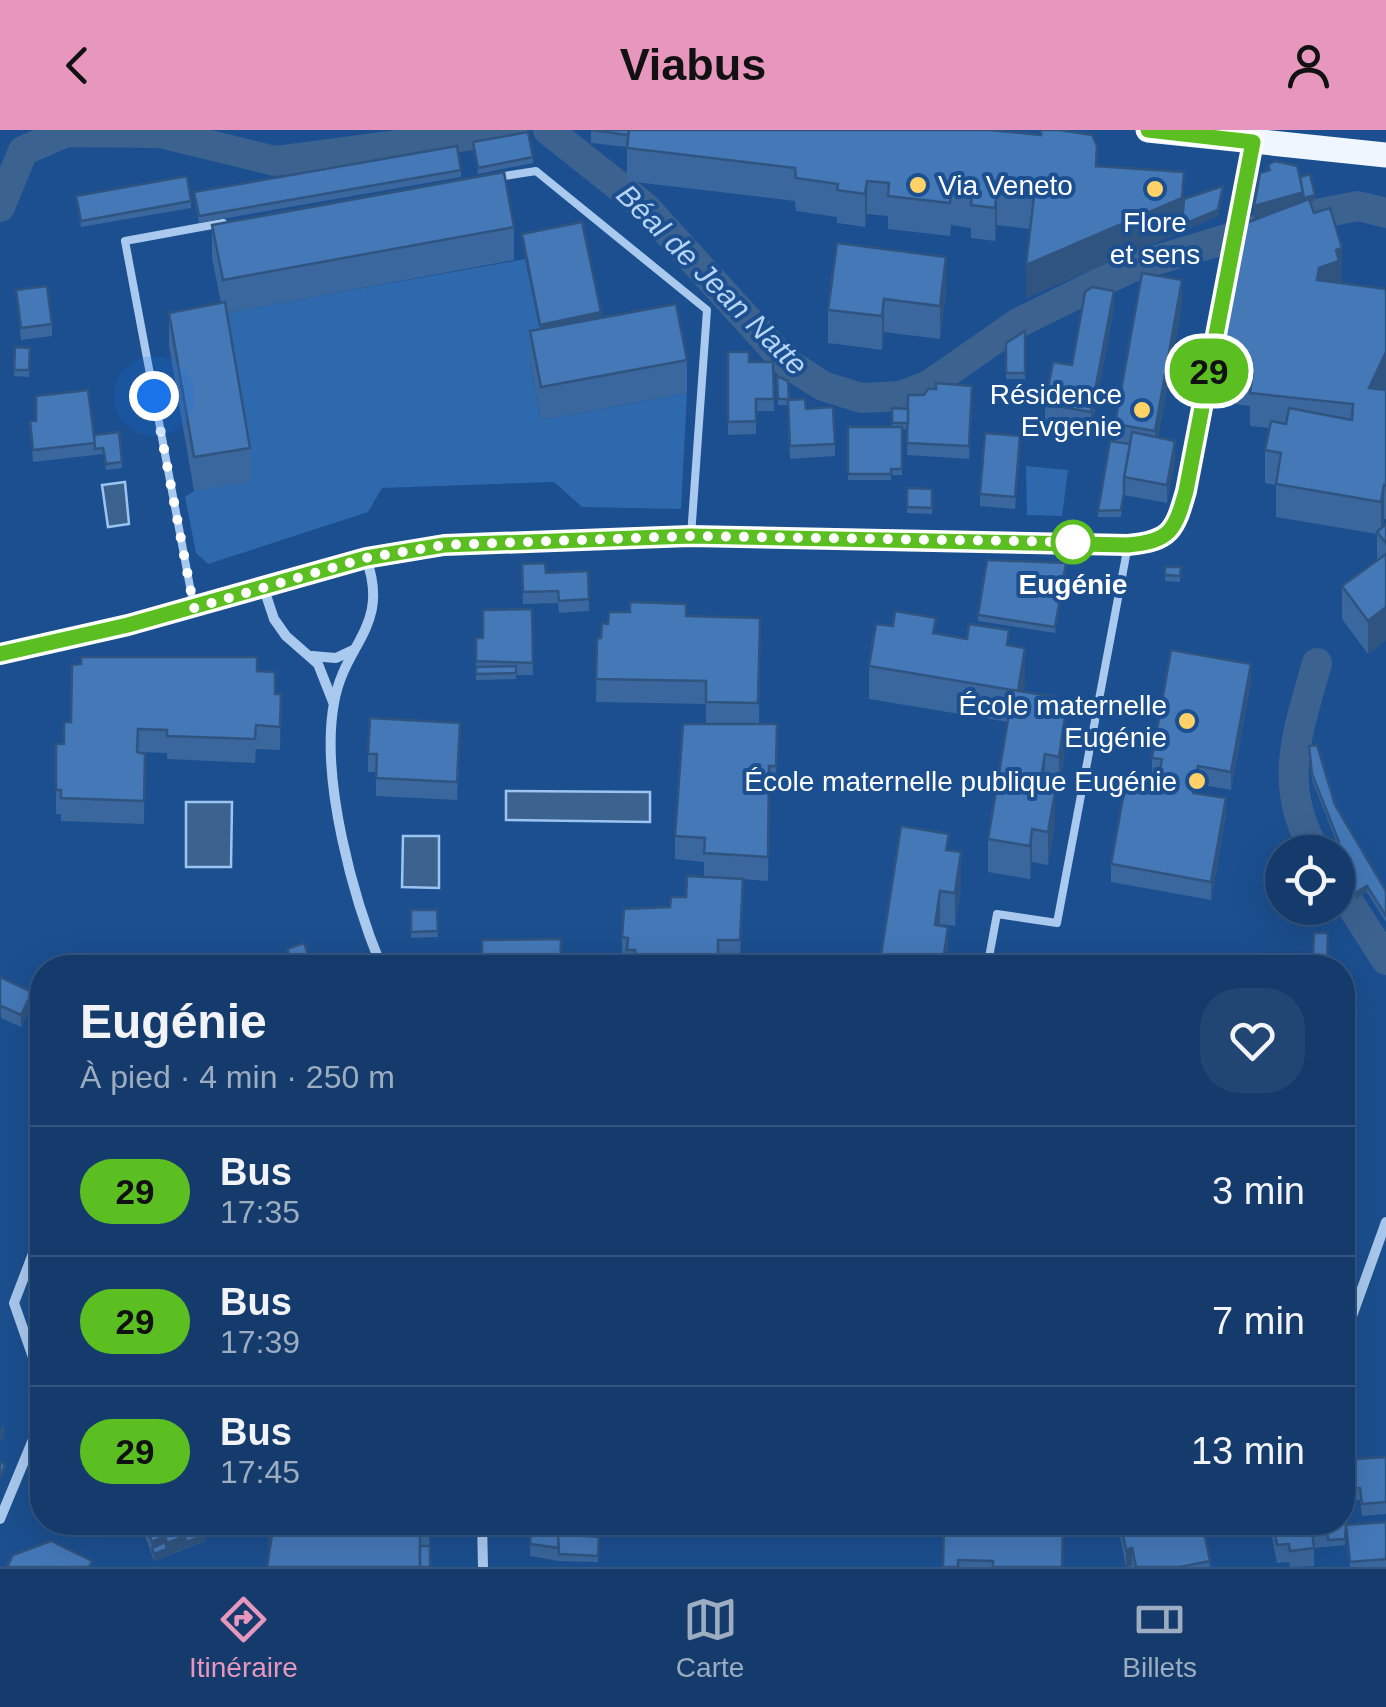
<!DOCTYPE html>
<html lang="fr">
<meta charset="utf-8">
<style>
body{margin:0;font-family:Arial,sans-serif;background:#214673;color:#f1f3f6;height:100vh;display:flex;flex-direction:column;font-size:38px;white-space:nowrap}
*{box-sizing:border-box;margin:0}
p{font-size:32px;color:#9dadc1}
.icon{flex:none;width:55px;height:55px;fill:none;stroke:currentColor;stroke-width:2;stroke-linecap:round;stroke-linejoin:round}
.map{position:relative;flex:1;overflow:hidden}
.side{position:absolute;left:30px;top:825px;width:1325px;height:580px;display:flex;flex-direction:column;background:#143b6b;border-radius:40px;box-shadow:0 10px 40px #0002,0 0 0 2px #33557e}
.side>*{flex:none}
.badge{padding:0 20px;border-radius:32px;font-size:35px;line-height:65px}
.tools{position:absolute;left:1265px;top:705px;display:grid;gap:20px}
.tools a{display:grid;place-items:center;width:90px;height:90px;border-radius:50%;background:#143b6b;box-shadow:0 10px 40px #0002,0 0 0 2px #33557e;font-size:50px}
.you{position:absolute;width:50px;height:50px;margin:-25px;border:8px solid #fff;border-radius:50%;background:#1a73e8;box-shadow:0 0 0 15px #1a73e833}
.map>.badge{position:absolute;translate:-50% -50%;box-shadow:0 0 0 5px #fff}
.round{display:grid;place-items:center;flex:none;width:105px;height:105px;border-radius:40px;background:#214673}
.headline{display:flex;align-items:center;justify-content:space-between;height:170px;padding:0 50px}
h1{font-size:48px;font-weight:600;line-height:75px}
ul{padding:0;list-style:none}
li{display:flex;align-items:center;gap:30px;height:130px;padding:0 50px;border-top:2px solid #33557e}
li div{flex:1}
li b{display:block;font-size:38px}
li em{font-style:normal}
li .badge{min-width:110px;font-weight:700;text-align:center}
header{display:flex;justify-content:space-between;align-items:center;height:130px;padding:0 50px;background:#e797bd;color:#111;font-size:45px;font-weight:600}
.menu{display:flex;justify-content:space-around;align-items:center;height:140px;border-top:2px solid #33557e;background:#143b6b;font-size:28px;color:#9dadc1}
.menu a{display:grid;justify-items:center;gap:5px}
.menu .current{color:#e797bd}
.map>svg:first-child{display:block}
.green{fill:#2e69ad}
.water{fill:#3c6290;stroke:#9cc4f0;stroke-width:2.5}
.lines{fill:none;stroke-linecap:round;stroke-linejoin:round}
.canal{stroke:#3c6290;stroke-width:30}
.lane{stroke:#a9c9ee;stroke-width:8}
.street{stroke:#a9c9ee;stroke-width:10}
.primary{stroke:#f0f6ff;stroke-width:25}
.wall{fill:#3a679d}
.shaded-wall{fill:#305480}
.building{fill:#4478b7;stroke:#305480;stroke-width:2.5}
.line-casing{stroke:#fff;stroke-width:22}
.line{stroke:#5bbf21;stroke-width:15}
.walk{stroke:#fff;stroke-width:10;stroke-dasharray:0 18}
.poi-dot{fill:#ffd166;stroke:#1b4f8f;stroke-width:4}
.stop-dot{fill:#fff;stroke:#5bbf21;stroke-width:5}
.labels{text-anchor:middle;stroke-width:8;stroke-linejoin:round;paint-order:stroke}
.poi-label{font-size:28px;fill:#fff;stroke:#1b4f8f;text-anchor:end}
.stop-label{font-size:28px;font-weight:bold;fill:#fff;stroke:#1b4f8f}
.water-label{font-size:30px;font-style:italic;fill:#b5d3f5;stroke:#1b4f8f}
</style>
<header><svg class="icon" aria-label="back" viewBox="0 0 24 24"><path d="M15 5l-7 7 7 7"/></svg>Viabus<svg class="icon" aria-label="person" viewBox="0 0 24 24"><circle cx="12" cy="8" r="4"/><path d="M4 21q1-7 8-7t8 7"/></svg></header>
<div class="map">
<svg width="1386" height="1437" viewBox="0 0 1386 1437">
<rect width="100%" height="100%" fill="#1b4f8f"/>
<g class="green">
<polygon points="525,129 540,201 530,235 541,290 687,263 681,379 582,377 554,352 382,358 368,382 208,434 196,423 185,367 194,361 223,183"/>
<polygon points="1026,336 1068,340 1062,386 1027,385"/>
</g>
<g class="water">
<polygon points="125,352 129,394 108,397 102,355"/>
<polygon points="506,661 650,662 650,692 506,690"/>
<polygon points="186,672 232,672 231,737 186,737"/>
<polygon points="403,706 439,706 439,758 402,757"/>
</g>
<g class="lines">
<g class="canal">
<polyline points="548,0 645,77 787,233 823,256 861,268 901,266 929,255 1018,193 1130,138 1296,88 1358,76 1386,83"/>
<polyline points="0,77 23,21 66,2 160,3 275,31 512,0"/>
<path d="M1316,722C1276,655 1298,602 1317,533"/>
<polyline points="1338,755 1386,830"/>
</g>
<g class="lane">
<polyline points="498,47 536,41 707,180 691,406"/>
<polyline points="194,478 125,111 223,93"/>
<polyline points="1154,837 1161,838"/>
<polyline points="987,838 997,784 1057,793 1128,415"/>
</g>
<g class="street">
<path d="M366,428C391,497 344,513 334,573C320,649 353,768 382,838"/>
<polyline points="264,459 274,489 286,506 318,534 333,572"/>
<path d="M0,524L129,495L366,428L444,415L691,406L1128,415C1171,411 1175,400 1186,361L1252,12"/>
<polyline points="312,526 336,528 353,520"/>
<polyline points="42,1100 14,1173 42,1253"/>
<polyline points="1351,1189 1386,1092"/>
<polyline points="0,1389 42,1288"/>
<polyline points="482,1392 483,1437"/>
</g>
<polyline class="primary" points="1148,0 1386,25"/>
</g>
<g class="wall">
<polygon points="591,0 1097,36 1184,69 1223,62 1218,86 1026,168 1030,99 997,95 995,111 971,108 971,98 951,95 950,106 888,99 888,86 867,84 865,97 837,93 837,87 796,81 795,71 627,51 627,17 591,13"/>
<polygon points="473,12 533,27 533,33 478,44"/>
<polygon points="1268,35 1300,47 1315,71 1310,72 1342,151 1339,153 1386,255 1384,260 1386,260 1386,389 1384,389 1382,397 1386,394 1386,510 1368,524 1342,489 1342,456 1377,431 1377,404 1276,387 1276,355 1265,353 1265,320 1269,298 1250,296 1250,276 1219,272 1219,239 1266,85 1254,89 1268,41"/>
<polygon points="461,40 461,47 199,93 194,68 194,62"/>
<polygon points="76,66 191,71 191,78 81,97"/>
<polygon points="212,95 514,97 514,130 227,183 250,318 250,351 194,361 169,216 169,183 221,173 212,128"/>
<polygon points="522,104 601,188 687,230 687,263 541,290 530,234 530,201 540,200"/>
<polygon points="837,113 946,160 940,209 884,202 882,220 828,213 828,180"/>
<polygon points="16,160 52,194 52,206 21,210"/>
<polygon points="1182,174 1158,308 1175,329 1167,373 1124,365 1121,387 1098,387 1098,381 1115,312 1115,294"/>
<polygon points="1114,178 1091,300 1045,291 1045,274 1072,235"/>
<polygon points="1025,201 1025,249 1006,249 1006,213"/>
<polygon points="15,217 30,218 29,247 14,246"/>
<polygon points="728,222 749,232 773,232 774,281 756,281 756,304 728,305"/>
<polygon points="777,246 789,270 806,279 835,314 835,326 790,329 788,275 778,275"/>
<polygon points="972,268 969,329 907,325 908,299 902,299 902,345 891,345 891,350 848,350 848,297 892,297 892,278 908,279"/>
<polygon points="30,291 94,305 122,332 122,338 106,340 103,324 33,332"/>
<polygon points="1020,319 1015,379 980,376 980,364"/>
<polygon points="907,358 932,359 932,384 907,383"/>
<polygon points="522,434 546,443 588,441 589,481 559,483 558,473 523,474"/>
<polygon points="1165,437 1181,437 1180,452 1165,451"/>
<polygon points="1066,439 1055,503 978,491 978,485"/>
<polygon points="532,479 533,545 516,545 516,549 476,550 476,508 483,508"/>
<polygon points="686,486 760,488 759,594 777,594 776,659 769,659 768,751 704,746 704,732 675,729 675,706 706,594 706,574 596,572 597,508 601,508 608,494"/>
<polygon points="936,503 1025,551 1023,562 1055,585 1065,620 1059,660 1045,657 1045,660 1055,695 1048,735 1032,732 1030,749 988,742 988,709 1008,592 869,569 869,536"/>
<polygon points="257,541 275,564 281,564 280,620 256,619 255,633 167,629 167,623 138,622 145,624 144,694 61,691 61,684 56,684 56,614 64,614 71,592"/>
<polygon points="1251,552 1231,660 1198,654 1196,663 1226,686 1211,770 1111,752 1111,734 1157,656 1159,647 1152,646 1152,628"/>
<polygon points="460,611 457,670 376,666 376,642 368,642 368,624"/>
<polygon points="1309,616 1335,675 1386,761 1386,792 1367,762 1355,769 1338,740 1338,722 1328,722 1328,718 1337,713 1312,650"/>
<polygon points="949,721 961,756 955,796 940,794 948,830 947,838 879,838"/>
<polygon points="743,767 740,828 718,828 718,838 627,838 627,825 622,825 622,807 670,777"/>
<polygon points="411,780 437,780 438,807 411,808"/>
<polygon points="0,847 32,874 21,897 1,888"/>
<polygon points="1386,1311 1386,1384 1362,1386 1360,1370 1347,1371 1347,1361 1342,1362 1342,1330 1386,1327"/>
<polygon points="140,1392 203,1392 206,1411 154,1431"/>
<polygon points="429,1392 430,1437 269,1421 269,1415"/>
<polygon points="531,1392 595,1392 594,1406 599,1407 598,1432 559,1431 530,1426"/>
<polygon points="1117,1392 1202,1392 1210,1437 1126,1437"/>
<polygon points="1269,1392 1342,1392 1347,1395 1386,1392 1386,1437 1350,1437 1346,1398 1345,1415 1314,1418 1314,1436 1290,1437 1289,1432 1277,1433"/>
<polygon points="1007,1396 1063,1437 943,1437"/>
</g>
<g class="shaded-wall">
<polygon points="1184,42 1184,75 1223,56 1218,86 1026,168 1026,135"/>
<polygon points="867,51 867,84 865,97 865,64"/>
<polygon points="997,62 997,95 995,111 995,78"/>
<polygon points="1304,62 1304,74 1254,89 1254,76"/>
<polygon points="1315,65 1315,71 1304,74 1304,68"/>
<polygon points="1342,118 1342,151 1339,152 1339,164 1317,150 1319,138 1336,120"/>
<polygon points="946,127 946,160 940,209 940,176"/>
<polygon points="1182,150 1182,174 1155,325 1155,301"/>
<polygon points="1114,161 1114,178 1091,300 1091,282"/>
<polygon points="884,169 884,202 882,220 882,186"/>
<polygon points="601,182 601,188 540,201 540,195"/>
<polygon points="1386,222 1386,255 1369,291 1369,258"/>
<polygon points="1175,311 1175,329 1167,373 1167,355"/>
<polygon points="1384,355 1384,389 1381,405 1381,372"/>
<polygon points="1386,477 1386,510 1368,524 1368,491"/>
<polygon points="1025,518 1025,551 1018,594 1018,561"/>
<polygon points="1251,534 1251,552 1231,660 1231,642"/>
<polygon points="1065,587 1065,620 1059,660 1059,627"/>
<polygon points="1045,624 1045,657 1039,692 1039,659"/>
<polygon points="1198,636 1198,654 1193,681 1193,663"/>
<polygon points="1055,662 1055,695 1048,735 1048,702"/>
<polygon points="1226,668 1226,686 1211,770 1211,752"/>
<polygon points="1032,699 1032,732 1030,749 1030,716"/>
<polygon points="961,722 961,756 955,796 955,763"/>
<polygon points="1367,756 1367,762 1355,769 1355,763"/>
<polygon points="940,761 940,794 935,828 935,795"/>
<polygon points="948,797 948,830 947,838 942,838"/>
<polygon points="32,862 32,874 21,897 21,885"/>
<polygon points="4,1295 4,1307 0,1312 0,1300"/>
<polygon points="203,1392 203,1404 186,1411 186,1418 154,1431 154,1424 167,1419 167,1413 183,1400"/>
<polygon points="206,1405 206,1411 186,1418 186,1412"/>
<polygon points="165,1406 165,1418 152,1418 152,1412"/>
<polygon points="1132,1418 1132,1436 1126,1437 1126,1420"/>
</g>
<g class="building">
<polygon points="591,0 629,0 628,5"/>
<polygon points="629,0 989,0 1041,5 1041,0 1059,0 1092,5 1097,16 1096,36 1184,42 1182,68 1026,135 1034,66 997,62 995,78 971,75 972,65 951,62 950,73 888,66 889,53 867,51 865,64 837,60 838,54 796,48 795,38 627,18"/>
<polygon points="528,2 533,27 478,38 473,12"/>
<polygon points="457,16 461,40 199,86 194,62"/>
<polygon points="1275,31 1297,36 1304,62 1254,76 1260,43 1270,40 1268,35"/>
<polygon points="504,42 514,97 223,150 212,95"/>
<polygon points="1310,44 1315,65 1304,68 1300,47"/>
<polygon points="187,46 191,71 81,91 76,66"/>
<polygon points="1223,56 1218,80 1182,95 1184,69"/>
<polygon points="1309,69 1314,83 1330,78 1342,118 1336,120 1339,131 1319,138 1317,150 1386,159 1386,222 1369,258 1386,260 1386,356 1384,355 1381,372 1276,354 1281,323 1265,320 1271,291 1286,294 1289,278 1352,290 1353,274 1250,263 1253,243 1219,239 1246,93"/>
<polygon points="582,92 601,182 540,195 522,104"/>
<polygon points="837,113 946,127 940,176 884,169 882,186 828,180"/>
<polygon points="1142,143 1182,150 1155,301 1115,294"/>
<polygon points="47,156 52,194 21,198 16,160"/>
<polygon points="1092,157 1114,161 1091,282 1045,274 1053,232 1072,235 1085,162"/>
<polygon points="225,172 250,318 194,327 169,183"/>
<polygon points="676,174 687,230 541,257 530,201"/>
<polygon points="1025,201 1025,243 1006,243 1006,213"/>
<polygon points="15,217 30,218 29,240 14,240"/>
<polygon points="728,222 749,222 749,232 773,232 774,269 756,269 756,291 728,292"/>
<polygon points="777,246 788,251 789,269 778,269"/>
<polygon points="936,253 972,256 969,316 907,313 908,265 924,265 928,259 936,259"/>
<polygon points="88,260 95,313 33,320 30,291 36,291 36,266"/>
<polygon points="805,269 806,279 833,277 835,314 790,316 788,270"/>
<polygon points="892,278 908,279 908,293 892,293"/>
<polygon points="848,297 902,297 902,339 891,339 891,344 848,344"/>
<polygon points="119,302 122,332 106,334 103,318 95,319 94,305"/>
<polygon points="1132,302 1175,311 1167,355 1124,347"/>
<polygon points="985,303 1020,306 1015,367 980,364"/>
<polygon points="1110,311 1130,314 1124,347 1124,363 1121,380 1098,381"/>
<polygon points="907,358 932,359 932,378 907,377"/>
<polygon points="1386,394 1386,413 1377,402"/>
<polygon points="1386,424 1386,477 1368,491 1342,456"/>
<polygon points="987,430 1066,433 1055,497 978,485"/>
<polygon points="545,433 546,443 588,441 589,469 559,471 558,461 523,462 522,434"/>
<polygon points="1165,437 1181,437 1180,446 1165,445"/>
<polygon points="630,472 686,474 686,486 760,488 758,573 706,572 706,551 596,549 597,508 601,508 602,493 608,494 609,482 630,482"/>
<polygon points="532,479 533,533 476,531 476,508 483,508 483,480"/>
<polygon points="895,481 936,488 933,503 967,509 969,494 1009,500 1007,515 1025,518 1018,561 869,536 876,494 893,496"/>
<polygon points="1171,520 1251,534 1231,642 1198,636 1193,663 1226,668 1211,752 1111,734 1126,651 1157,656 1162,629 1152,628"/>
<polygon points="81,527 257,527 257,541 275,542 275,564 281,564 280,597 256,595 255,609 167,606 167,600 138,599 137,622 145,624 144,671 61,668 61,660 56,660 56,614 64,614 64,592 71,592 72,535 81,534"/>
<polygon points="516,536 516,543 476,544 476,537"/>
<polygon points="1013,560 1055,567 1051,585 1065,587 1059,627 1045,624 1039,659 1055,662 1048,702 1032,699 1030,716 988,709"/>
<polygon points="370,588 460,593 457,652 376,648 377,624 368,624"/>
<polygon points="683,594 777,594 776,636 769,636 768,727 704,723 705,708 675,706"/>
<polygon points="1317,615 1335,675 1386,761 1386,786 1367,756 1355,763 1338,734 1338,722 1330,722 1328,718 1339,712 1312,644 1309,616"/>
<polygon points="901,696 949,704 946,720 961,722 955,763 940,761 935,795 948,797 942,838 928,836 928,838 879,838"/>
<polygon points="687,746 743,749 740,810 718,810 718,829 636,828 635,820 627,820 628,808 622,807 624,779 670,777 671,767 686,767"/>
<polygon points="411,780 437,780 438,801 411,802"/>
<polygon points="1314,803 1328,803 1327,838 1312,838"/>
<polygon points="561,809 560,838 482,838 482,810"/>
<polygon points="304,813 313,838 248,838 274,827 276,833 290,827 287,819"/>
<polygon points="1014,823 1098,838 1012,838"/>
<polygon points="0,847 32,862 21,885 1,876 0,878"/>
<polygon points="1386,1327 1386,1372 1362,1374 1360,1358 1347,1359 1347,1349 1342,1350 1342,1330"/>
<polygon points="0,1332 5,1335 0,1348"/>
<polygon points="1347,1385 1345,1409 1328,1410 1327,1392 1342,1392 1342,1386"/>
<polygon points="144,1392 202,1392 183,1400 186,1406 167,1413 165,1406 152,1412"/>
<polygon points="271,1392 274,1392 271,1415 269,1415"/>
<polygon points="274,1392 363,1392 408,1396 408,1392 429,1392 430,1404 420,1404 420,1437 267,1437"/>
<polygon points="531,1392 594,1392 594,1400 558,1398 559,1418 530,1414"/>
<polygon points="944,1392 1007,1392 1006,1396 1015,1396 1015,1392 1063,1392 1062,1437 993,1437 993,1431 958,1430 958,1437 943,1437"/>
<polygon points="1120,1392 1202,1392 1210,1431 1180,1437 1136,1437 1132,1418 1126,1420"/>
<polygon points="1273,1392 1327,1392 1328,1398 1312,1400 1314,1418 1290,1421 1289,1414 1277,1415"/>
<polygon points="1386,1392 1386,1429 1350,1432 1346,1395"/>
<polygon points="203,1398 206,1405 186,1412 185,1405"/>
<polygon points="558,1404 599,1407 598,1426 559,1424"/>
<polygon points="51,1411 92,1431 89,1437 7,1437 13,1425"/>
<polygon points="165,1412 167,1419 154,1424 152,1418"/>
<rect x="420" y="1416" width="10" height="21"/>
</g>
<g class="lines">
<defs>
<path id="line" d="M0,524L128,495L366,428L444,415L690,406L1128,415C1171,411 1175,400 1186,361L1253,12L1148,0"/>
</defs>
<use href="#line" class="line-casing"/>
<use href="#line" class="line"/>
<polyline class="walk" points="154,266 194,478 366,428 444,415 690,406 1073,412"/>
</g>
<g class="poi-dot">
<circle cx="918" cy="55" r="10"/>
<circle cx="1155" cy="59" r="10"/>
<circle cx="1142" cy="280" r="10"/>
<circle cx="1187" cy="591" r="10"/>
<circle cx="1197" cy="651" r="10"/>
</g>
<circle class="stop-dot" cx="1073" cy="412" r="20"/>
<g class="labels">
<g class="poi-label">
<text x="938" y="65" text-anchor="start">Via Veneto</text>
<text x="1155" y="102" text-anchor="middle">Flore<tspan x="1155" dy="32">et sens</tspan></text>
<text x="1122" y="274">Résidence<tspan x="1122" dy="32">Evgenie</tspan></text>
<text x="1167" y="585">École maternelle<tspan x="1167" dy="32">Eugénie</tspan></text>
<text x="1177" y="661">École maternelle publique Eugénie</text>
</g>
<g class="stop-label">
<text x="1073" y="464">Eugénie</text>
</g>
<g class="water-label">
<text transform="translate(712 150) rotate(45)" y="10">Béal de Jean Natte</text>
</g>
</g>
</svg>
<div class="tools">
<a><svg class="icon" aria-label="locate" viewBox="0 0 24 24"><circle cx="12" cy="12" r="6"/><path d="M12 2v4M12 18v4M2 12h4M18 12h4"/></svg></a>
</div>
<div class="you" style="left:154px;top:266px"></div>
<b class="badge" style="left:1209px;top:241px;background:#5bbf21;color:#111">29</b>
<section class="side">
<div class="headline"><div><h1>Eugénie</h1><p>À pied · 4 min · 250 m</p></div><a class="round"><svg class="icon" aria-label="heart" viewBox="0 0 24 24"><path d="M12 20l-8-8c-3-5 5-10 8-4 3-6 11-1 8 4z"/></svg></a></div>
<ul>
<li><span class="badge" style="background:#5bbf21;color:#111">29</span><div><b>Bus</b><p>17:35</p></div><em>3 min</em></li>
<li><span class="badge" style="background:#5bbf21;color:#111">29</span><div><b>Bus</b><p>17:39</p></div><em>7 min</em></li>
<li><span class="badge" style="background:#5bbf21;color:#111">29</span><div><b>Bus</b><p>17:45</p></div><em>13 min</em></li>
</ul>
</section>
</div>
<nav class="menu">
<a class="current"><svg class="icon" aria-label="directions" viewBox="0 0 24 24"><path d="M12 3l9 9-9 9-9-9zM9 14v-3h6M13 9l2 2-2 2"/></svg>Itinéraire</a>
<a><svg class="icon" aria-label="map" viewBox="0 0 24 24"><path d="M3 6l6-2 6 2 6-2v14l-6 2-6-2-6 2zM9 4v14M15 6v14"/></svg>Carte</a>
<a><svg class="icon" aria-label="tickets" viewBox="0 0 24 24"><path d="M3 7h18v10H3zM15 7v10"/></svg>Billets</a>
</nav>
